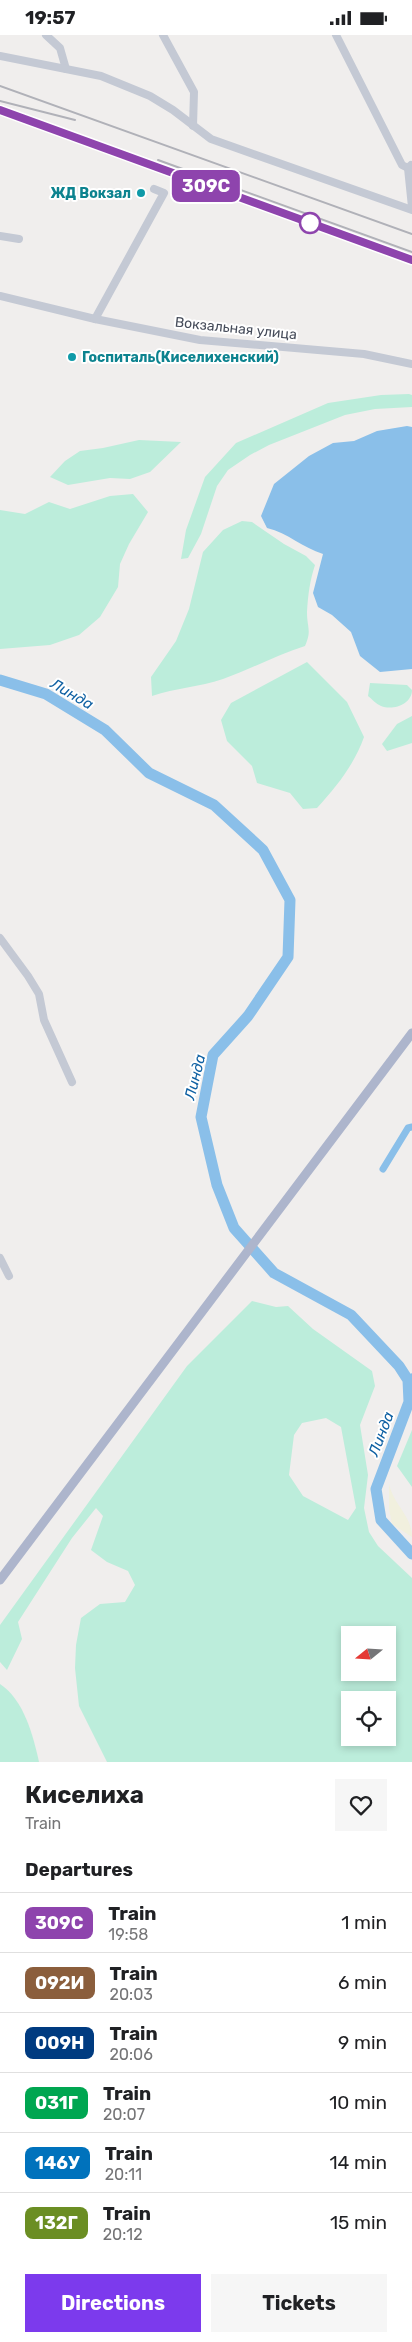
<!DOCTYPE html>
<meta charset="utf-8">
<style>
body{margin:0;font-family:Rubik,sans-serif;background:#f6f6f6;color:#202124;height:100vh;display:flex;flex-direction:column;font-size:19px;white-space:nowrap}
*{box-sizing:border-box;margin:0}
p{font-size:16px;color:#757577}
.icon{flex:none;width:28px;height:28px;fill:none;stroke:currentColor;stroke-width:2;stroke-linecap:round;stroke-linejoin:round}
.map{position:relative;height:1727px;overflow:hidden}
.details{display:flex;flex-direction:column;background:#fff;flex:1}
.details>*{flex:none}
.badge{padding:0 10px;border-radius:8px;font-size:18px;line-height:32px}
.needle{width:32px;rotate:252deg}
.fabs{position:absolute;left:341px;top:1591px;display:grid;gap:10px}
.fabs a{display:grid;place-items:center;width:55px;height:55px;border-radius:0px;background:#fff;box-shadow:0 2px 8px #0003;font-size:25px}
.map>.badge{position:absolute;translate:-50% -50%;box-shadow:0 0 0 2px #fff}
h2{padding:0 25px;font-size:19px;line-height:45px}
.round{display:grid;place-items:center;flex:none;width:52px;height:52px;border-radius:0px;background:#f6f6f6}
.overview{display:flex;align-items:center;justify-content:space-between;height:85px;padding:0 25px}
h1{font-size:24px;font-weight:700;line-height:38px}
.primary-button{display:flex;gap:10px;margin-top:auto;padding:10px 25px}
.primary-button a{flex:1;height:58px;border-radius:0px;background:#7c3aed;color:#fff;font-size:20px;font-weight:700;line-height:58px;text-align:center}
.primary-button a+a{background:#f6f6f6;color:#202124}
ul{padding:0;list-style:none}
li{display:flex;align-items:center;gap:15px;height:60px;padding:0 25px;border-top:1px solid #e0e0e0}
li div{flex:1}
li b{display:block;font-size:19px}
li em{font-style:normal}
li .badge{min-width:55px;font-weight:700;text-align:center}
.status{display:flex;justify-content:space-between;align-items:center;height:35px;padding:0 25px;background:#fff;direction:ltr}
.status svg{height:14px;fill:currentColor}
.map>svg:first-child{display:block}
.green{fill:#bceddb;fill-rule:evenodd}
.sand{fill:#f1f0de}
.water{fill:#8abfe9}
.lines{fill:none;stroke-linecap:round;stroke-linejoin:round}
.canal{stroke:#8abfe9;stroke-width:7}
.river{stroke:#8abfe9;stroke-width:11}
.minor{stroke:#c4c9d4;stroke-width:8}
.major{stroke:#adb5cc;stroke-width:9}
.rail{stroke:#b0b1b8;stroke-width:2}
.line-casing{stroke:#fff;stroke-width:11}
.line{stroke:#8e44ad;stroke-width:8}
.culture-dot{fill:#0f9aa8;stroke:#fff;stroke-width:2}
.stop-dot{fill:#fff;stroke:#8e44ad;stroke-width:2.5}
.labels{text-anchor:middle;stroke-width:4;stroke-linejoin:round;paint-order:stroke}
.culture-label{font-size:14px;font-weight:bold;fill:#0d838f;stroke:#fff;text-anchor:end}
.street-label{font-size:14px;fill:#464c5a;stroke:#fff}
.water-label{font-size:15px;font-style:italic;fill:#1061a3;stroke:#fff}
</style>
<div class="status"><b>19:57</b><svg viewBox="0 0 49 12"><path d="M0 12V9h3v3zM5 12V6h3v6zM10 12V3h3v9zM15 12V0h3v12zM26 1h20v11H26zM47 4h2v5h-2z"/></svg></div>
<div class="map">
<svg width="412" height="1727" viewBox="0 0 412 1727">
<rect width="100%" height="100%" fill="#f0eeed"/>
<g class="green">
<polygon points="409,359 412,360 412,372 375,374 345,380 269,410 250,420 228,435 217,451 201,499 188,523 181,524 186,495 205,442 236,408 328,368 381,360"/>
<polygon points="139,405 181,407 150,437 130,444 110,443 68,450 50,442 65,426 80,416 103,413"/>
<polygon points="133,459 148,477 129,509 120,529 118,552 100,582 79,600 50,610 0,614 0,475 25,479 49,467 70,474 110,461"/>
<path d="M242,486L252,487L284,509L306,521L315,530C310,545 308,560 307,577C307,593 312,595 305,611C277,620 251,634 223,644C199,652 176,653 152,661L151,642L176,606L189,574L203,517L223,495Z"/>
<path d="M307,627L347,667L364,702C354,730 337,751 317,773L303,774L290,758L257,748L252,731L227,706L221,685L231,668Z"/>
<path d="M370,648L407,650L412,655C412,669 393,676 381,671C376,669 372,664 368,661Z"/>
<polygon points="412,681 412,708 387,716 382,709 397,689"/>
<path d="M252,1266L276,1272L288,1271L313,1294L372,1336L375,1351L360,1390L368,1440L364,1473L369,1497L378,1511L412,1543V1727H107L79,1671L75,1633L76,1610L81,1583L100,1569L125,1567L135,1550L128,1536L107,1527L91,1515L103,1481L96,1473L72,1503L18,1587L22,1604L7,1635L0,1627V1590L187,1331ZM326,1383L341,1392L356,1473L348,1485L303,1461L289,1440L294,1400L302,1388ZM350,1600H388V1638H350ZM350,1665H388V1702H350Z"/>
<polygon points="412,1395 412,1452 397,1431"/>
<path d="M0,1649C24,1665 33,1700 39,1727H0Z"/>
</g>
<path class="sand" d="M389,1449C393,1469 412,1481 412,1502L392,1489L389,1474Z"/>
<path class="water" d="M407,391L412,392V634L380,637L360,621L351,597L332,580L318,572L313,558L323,519C303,513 288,498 267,493L261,481L274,449L309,421L333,408L354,406L377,396Z"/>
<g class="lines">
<g class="canal">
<polyline points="383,1134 408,1093 412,1092"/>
<polyline points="408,1345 412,1342"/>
</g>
<polyline class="river" points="0,645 46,659 105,695 149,738 214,770 263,815 290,865 288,922 248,981 213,1020 201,1082 217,1150 234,1193 274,1238 351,1280 399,1331 408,1345 409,1367 376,1454 381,1485 412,1519"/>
<g class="minor">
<polyline points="46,0 60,13 66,34"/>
<polyline points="163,0 194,57 193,91"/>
<polyline points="336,0 402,130 408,133"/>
<polyline points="0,21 101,41 150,61 173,75 211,104 412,175"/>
<polyline points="411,130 408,133 412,172"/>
<polyline points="0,201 19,204"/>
<polyline points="0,261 95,284 200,305 364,319 412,329"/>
<polyline points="95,284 164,158 154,154"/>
<polyline points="0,903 28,941 39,959 44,985 72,1047"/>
<polyline points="0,1223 9,1241"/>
</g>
<polyline class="major" points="0,1545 412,998"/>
<g class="rail">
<polyline points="0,51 412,199"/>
<polyline points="0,66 75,85"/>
<polyline points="0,75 412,225"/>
<polyline points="158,125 412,217"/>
</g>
</g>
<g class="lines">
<defs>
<polyline id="line" points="0,75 412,225"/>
</defs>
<use href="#line" class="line-casing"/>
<use href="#line" class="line"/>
</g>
<g class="culture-dot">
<circle cx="141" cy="158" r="5"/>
<circle cx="72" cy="322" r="5"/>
</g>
<circle class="stop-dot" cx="310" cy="188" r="10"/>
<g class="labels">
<g class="culture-label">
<text x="131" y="163">ЖД Вокзал</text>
<text x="82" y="327" text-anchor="start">Госпиталь(Киселихенский)</text>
</g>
<g class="street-label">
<text transform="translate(236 293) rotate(6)" y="5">Вокзальная улица</text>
</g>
<g class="water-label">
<text transform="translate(72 659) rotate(30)" y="5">Линда</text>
<text transform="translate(195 1042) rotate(-76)" y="5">Линда</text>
<text transform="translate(381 1399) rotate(-69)" y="5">Линда</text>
</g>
</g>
</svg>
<div class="fabs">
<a><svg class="needle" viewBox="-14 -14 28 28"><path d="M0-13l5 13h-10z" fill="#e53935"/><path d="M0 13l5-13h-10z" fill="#757577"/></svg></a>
<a><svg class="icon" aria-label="locate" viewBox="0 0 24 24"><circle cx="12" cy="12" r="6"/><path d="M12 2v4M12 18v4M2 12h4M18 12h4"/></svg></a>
</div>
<b class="badge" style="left:206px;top:151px;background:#8e44ad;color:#fff">309С</b>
</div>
<section class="details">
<div class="overview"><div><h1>Киселиха</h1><p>Train</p></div><a class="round"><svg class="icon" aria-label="heart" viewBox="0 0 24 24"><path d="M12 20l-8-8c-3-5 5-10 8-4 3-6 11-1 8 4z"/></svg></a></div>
<h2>Departures</h2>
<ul>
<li><span class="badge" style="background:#8e44ad;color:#fff">309С</span><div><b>Train</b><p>19:58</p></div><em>1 min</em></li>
<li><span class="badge" style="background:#8b5e3c;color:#fff">092И</span><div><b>Train</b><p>20:03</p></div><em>6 min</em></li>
<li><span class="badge" style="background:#003b80;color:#fff">009Н</span><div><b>Train</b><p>20:06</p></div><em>9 min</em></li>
<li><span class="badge" style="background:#00a651;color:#fff">031Г</span><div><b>Train</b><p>20:07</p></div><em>10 min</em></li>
<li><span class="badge" style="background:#0072bc;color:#fff">146У</span><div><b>Train</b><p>20:11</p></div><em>14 min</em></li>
<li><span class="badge" style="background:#6b8e23;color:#fff">132Г</span><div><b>Train</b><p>20:12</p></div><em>15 min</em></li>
</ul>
<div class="primary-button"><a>Directions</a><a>Tickets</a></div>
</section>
